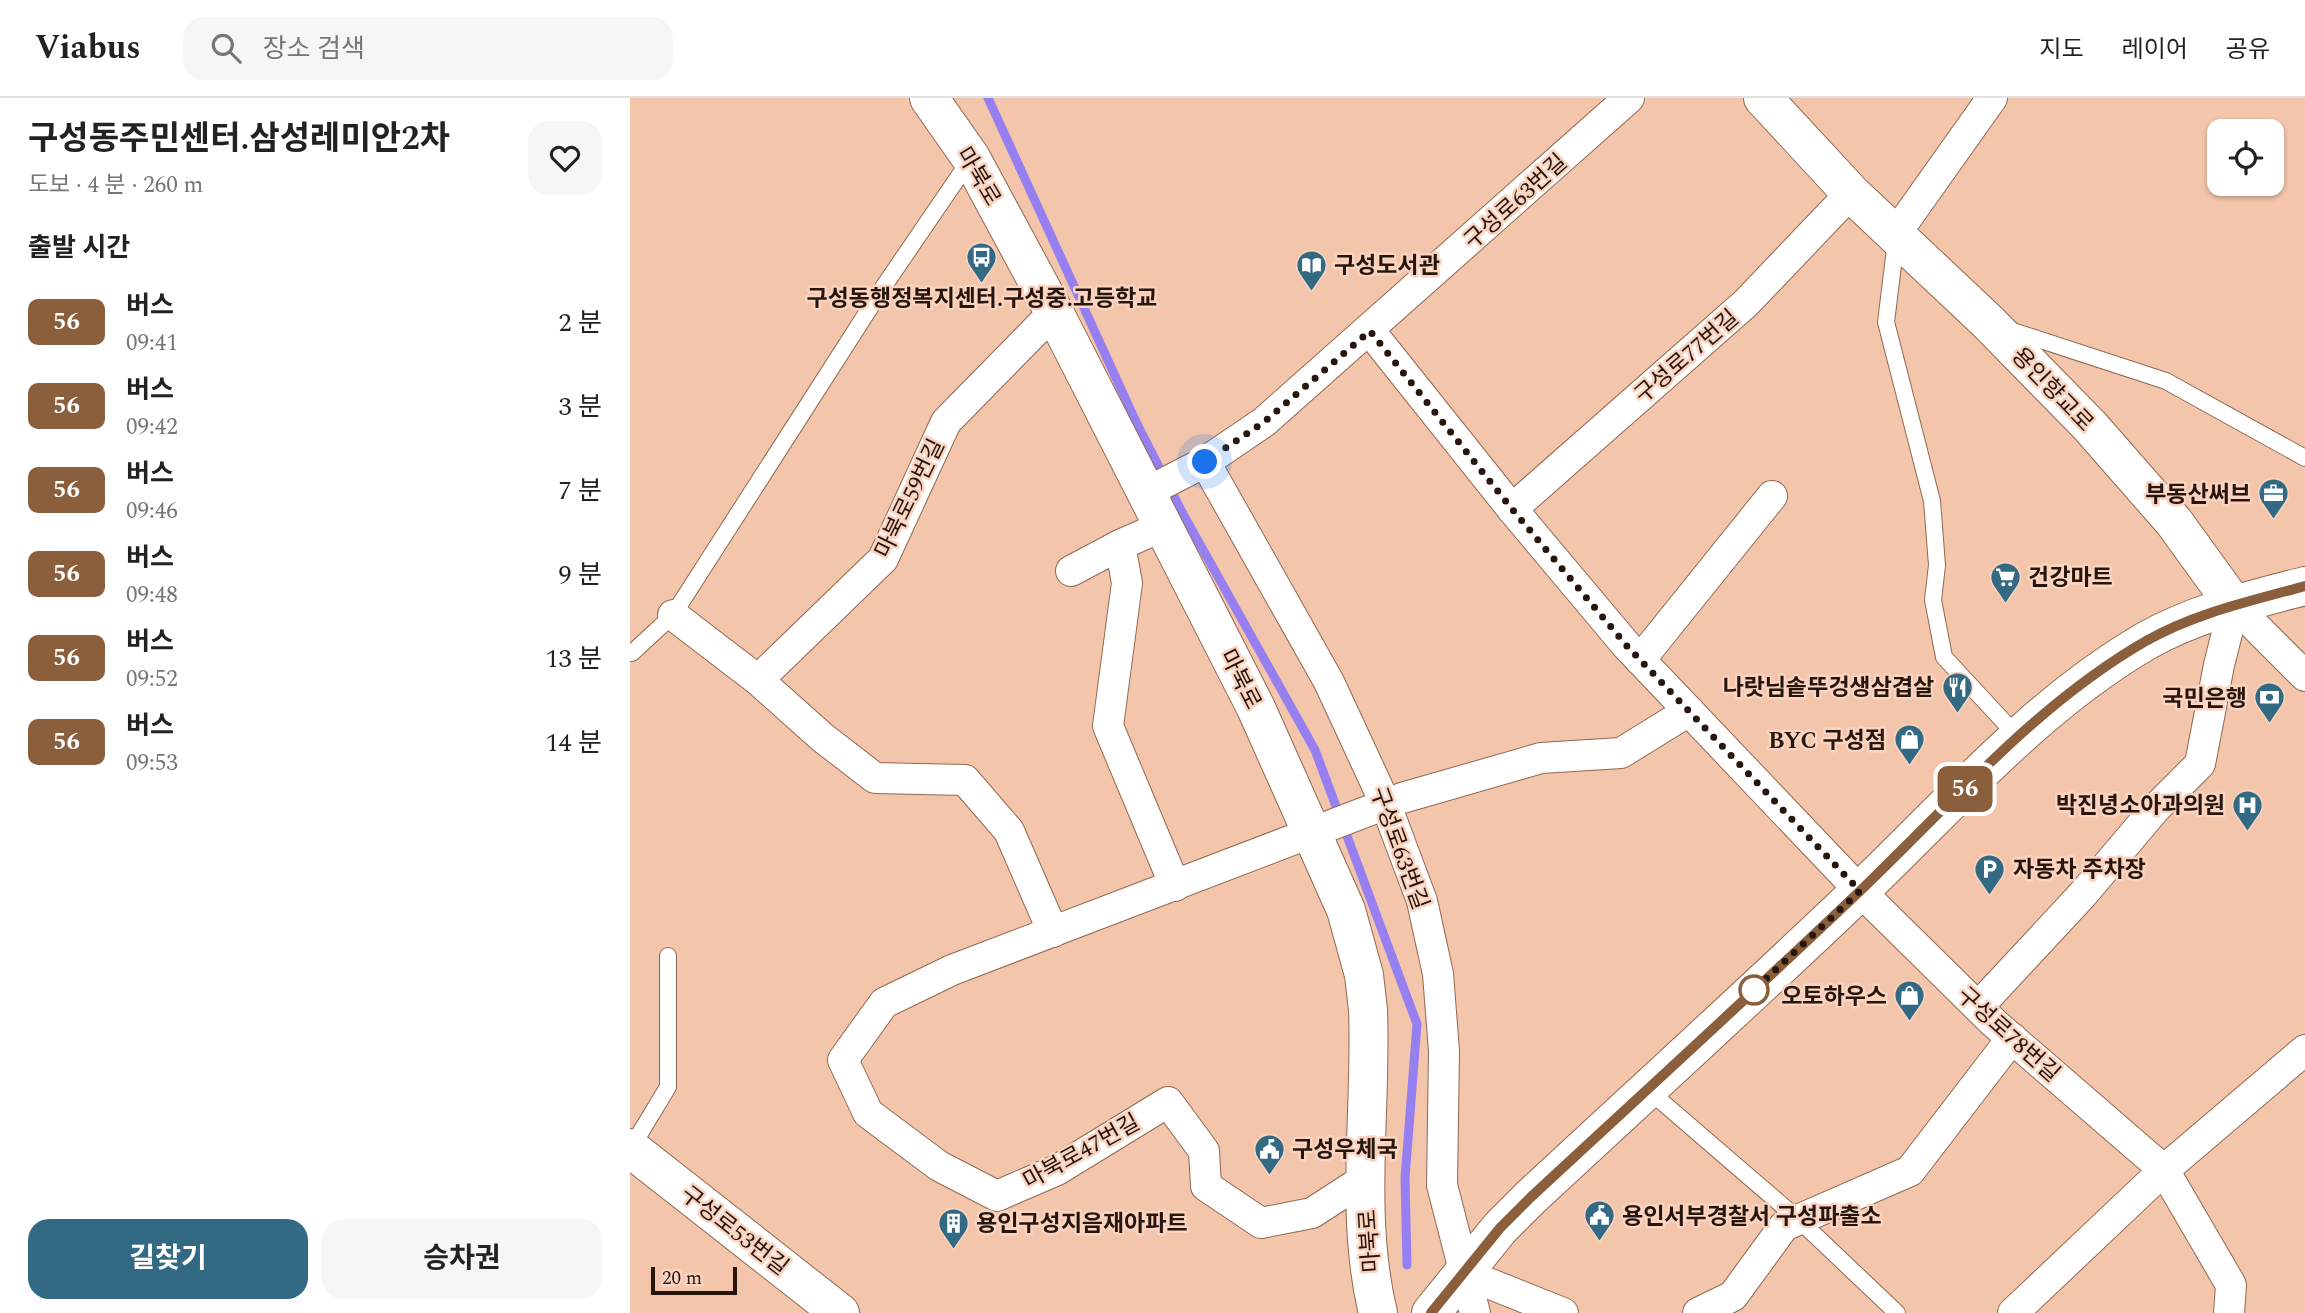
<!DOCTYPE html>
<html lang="ko">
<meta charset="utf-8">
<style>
body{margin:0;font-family:Spectral,"Noto Sans KR",serif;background:#f6f6f6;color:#222;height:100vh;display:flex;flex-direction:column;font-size:26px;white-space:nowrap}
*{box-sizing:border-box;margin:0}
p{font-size:23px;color:#767676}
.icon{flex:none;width:38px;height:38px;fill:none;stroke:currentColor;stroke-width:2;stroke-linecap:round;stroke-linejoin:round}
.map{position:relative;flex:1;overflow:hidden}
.side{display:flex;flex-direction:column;background:#fff;width:630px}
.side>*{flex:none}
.badge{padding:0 14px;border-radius:10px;font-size:24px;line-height:46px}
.buttons{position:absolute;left:1577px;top:21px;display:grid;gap:14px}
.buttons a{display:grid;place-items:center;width:77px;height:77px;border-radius:14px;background:#fff;box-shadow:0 2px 5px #0004;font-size:35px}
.scale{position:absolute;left:21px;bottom:18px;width:86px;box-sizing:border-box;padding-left:7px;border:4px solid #26160d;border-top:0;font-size:19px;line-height:24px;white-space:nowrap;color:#26160d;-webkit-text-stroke:5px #fad4c0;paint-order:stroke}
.you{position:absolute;width:35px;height:35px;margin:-18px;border:5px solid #fff;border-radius:50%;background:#1a73e8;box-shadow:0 0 0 10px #1a73e833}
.map>.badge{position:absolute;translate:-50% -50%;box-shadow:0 0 0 4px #fff}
h2{padding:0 28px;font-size:26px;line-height:63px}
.round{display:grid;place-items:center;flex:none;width:74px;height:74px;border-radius:21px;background:#f6f6f6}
.overview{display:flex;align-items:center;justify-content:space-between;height:119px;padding:0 28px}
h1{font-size:33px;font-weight:700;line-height:52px}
.button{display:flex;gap:14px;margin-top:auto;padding:14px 28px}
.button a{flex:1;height:80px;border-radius:21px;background:#326a84;color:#fff;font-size:28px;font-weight:700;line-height:80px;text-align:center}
.button a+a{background:#f6f6f6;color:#222}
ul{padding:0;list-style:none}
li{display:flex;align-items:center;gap:21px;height:84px;padding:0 28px}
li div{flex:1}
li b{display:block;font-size:26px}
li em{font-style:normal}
li .badge{min-width:77px;font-weight:700;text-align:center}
header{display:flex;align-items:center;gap:42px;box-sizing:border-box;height:98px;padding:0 35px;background:#fff;border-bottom:2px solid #e0e0e0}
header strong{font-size:33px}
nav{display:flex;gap:38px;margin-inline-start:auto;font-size:24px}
.search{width:490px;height:63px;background:#f6f6f6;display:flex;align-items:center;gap:18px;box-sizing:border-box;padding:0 24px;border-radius:21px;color:#767676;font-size:26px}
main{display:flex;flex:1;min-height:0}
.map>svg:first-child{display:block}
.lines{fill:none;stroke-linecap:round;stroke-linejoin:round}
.stream{stroke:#967ff0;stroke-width:9}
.lane-casing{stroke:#916850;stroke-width:18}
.street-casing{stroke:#916850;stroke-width:32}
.secondary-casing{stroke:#916850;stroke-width:40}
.lane{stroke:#fff;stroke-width:16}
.street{stroke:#fff;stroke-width:30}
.secondary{stroke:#fff;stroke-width:38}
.line-casing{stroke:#fff;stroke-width:16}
.line{stroke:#8b5e3c;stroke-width:10}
.walk{stroke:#26160d;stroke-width:7;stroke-dasharray:0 12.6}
.stop-dot{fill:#fff;stroke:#8b5e3c;stroke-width:3.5}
.labels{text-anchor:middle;stroke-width:5;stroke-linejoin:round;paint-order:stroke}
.street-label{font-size:23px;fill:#26160d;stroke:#fad4c0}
.poi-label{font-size:23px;font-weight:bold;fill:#26160d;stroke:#fad4c0;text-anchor:start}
</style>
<header>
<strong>Viabus</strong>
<div class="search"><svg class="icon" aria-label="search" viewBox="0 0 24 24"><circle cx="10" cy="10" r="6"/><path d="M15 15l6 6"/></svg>장소 검색</div>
<nav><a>지도</a><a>레이어</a><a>공유</a></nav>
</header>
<main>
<section class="side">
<div class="overview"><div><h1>구성동주민센터.삼성레미안2차</h1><p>도보 · 4 분 · 260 m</p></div><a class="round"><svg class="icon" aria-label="heart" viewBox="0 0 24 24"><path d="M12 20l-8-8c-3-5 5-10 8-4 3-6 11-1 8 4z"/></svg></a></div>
<h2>출발 시간</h2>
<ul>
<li><span class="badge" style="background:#8b5e3c;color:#fff">56</span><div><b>버스</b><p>09:41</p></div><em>2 분</em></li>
<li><span class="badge" style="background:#8b5e3c;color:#fff">56</span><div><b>버스</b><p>09:42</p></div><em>3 분</em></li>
<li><span class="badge" style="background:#8b5e3c;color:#fff">56</span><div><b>버스</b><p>09:46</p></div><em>7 분</em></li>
<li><span class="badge" style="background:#8b5e3c;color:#fff">56</span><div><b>버스</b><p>09:48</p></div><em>9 분</em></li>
<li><span class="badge" style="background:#8b5e3c;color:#fff">56</span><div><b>버스</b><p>09:52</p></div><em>13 분</em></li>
<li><span class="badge" style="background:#8b5e3c;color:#fff">56</span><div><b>버스</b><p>09:53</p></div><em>14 분</em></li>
</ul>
<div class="button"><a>길찾기</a><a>승차권</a></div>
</section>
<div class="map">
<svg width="1675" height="1215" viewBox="0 0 1675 1215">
<rect width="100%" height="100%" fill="#f3c5ab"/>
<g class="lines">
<polyline class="stream" points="358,0 507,326 553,416 685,652 787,926 775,1080 777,1167"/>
<defs>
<g id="lane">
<polyline points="1266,143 1256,224 1302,403 1307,467 1303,502 1314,559 1388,639"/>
<polyline points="1380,232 1536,283 1675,360"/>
<polyline points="2,555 43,517 254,188 340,62"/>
<polyline points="1017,991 1168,1121 1267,1215"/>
<polyline points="1,1050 38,989 38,858"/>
</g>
<g id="street">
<polyline points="1266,140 1274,124 1362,0"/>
<polyline points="740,233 882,411 997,548 1230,793 1364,925 1534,1072 1601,1187 1599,1215"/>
<polyline points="575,364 699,584 756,707 792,803 808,876 814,953 812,1087 845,1215"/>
<polyline points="517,394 575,364 634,324 999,0"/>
<polyline points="882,411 1116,205 1221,95"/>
<polyline points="533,428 490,447 497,485 478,628 545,788"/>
<polyline points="441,473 490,447"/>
<polyline points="1604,507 1675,578"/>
<polyline points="43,517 128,582 193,640 245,680 335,682 379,733 423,834"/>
<polyline points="1010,562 1142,398"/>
<polyline points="128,582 253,461 316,324 424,214"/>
<polyline points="1348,909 1453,796 1525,711 1570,666 1589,567 1604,507"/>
<polyline points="736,1080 682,1115 631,1125 576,1088 574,1053 538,1004 427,1072 367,1098 309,1068 238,1015 213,962 254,905 322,872 772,700 911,660 991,655 1059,613"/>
<polyline points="833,1175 933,1215"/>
<polyline points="1068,1215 1103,1198 1154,1128 1280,1073 1382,940"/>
<polyline points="1383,1215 1534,1072 1675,952"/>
</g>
<g id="secondary">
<path d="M299,0L341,60L424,214L626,610L716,812L734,877L738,912C742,1012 724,1116 748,1215"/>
<polyline points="1133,0 1221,95 1358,224 1459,327 1544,424 1604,507"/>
<polyline points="0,1050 210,1215"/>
<path d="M801,1215L870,1130L901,1099C1011,997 1122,896 1230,793C1321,706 1406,607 1516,543C1565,515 1621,502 1675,488"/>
</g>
</defs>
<use href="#lane" class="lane-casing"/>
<use href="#street" class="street-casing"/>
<use href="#secondary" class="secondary-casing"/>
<use href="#lane" class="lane"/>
<use href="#street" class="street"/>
<use href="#secondary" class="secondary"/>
</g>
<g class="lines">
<defs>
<path id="line" d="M801,1215L870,1130L901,1099C1011,997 1122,896 1230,793C1321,706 1406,606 1516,543C1565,515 1621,503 1675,488"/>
</defs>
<use href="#line" class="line-casing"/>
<use href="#line" class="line"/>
<polyline class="walk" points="575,364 634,324 740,233 882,411 997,548 1230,793 1124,892"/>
</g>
<defs>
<symbol id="bus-pin" viewBox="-11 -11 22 30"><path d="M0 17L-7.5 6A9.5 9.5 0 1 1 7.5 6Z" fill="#326a84" stroke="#fad4c0"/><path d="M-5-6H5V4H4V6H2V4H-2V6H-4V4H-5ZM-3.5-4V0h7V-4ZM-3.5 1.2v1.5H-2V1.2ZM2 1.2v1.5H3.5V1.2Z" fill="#fff"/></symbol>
<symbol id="library-pin" viewBox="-11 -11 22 30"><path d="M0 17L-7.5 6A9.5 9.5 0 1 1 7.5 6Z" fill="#326a84" stroke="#fad4c0"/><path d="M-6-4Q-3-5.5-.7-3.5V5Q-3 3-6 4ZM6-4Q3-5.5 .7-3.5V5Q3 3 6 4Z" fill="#fff"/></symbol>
<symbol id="office-pin" viewBox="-11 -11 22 30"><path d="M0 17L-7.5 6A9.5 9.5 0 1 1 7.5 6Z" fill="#326a84" stroke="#fad4c0"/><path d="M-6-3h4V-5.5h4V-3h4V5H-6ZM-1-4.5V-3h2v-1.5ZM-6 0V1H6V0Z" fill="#fff"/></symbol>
<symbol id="supermarket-pin" viewBox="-11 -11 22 30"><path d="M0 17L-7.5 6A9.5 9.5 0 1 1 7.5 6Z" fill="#326a84" stroke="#fad4c0"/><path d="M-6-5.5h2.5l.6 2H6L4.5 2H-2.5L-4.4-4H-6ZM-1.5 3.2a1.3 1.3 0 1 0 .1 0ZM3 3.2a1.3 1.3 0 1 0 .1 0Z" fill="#fff"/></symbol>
<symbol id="restaurant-pin" viewBox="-11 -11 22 30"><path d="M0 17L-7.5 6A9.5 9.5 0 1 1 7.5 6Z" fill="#326a84" stroke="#fad4c0"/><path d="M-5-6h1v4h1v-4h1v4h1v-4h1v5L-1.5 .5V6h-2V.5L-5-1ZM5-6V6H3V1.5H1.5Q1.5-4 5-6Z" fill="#fff"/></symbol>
<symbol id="bank-pin" viewBox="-11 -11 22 30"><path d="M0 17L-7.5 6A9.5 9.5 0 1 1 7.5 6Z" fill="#326a84" stroke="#fad4c0"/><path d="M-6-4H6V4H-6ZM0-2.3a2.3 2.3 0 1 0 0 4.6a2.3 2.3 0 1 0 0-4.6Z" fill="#fff"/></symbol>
<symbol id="shop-pin" viewBox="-11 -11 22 30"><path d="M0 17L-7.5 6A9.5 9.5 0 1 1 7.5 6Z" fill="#326a84" stroke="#fad4c0"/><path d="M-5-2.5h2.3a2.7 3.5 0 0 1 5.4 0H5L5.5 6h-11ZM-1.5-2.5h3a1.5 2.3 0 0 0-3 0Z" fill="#fff"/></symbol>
<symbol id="hospital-pin" viewBox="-11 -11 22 30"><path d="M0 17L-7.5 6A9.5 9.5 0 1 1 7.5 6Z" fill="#326a84" stroke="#fad4c0"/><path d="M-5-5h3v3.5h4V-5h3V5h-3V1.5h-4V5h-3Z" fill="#fff"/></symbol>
<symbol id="parking-pin" viewBox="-11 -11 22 30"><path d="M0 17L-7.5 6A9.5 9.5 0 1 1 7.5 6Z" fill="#326a84" stroke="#fad4c0"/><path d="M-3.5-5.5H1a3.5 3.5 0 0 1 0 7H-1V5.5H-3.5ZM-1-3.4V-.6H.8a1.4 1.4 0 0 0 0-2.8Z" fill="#fff"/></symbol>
<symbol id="civic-pin" viewBox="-11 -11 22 30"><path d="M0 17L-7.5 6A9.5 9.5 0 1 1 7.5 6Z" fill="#326a84" stroke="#fad4c0"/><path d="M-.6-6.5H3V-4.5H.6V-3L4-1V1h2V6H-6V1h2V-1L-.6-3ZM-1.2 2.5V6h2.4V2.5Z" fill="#fff"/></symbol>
<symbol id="building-pin" viewBox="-11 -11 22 30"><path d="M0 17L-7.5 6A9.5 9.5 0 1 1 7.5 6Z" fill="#326a84" stroke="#fad4c0"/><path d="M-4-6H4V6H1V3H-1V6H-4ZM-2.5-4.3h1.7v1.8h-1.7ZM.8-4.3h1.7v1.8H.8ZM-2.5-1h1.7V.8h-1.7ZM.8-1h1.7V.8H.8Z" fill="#fff"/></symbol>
</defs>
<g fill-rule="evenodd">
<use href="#bus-pin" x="334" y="142" width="35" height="47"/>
<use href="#library-pin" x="664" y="150" width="35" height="47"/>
<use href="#office-pin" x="1626" y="378" width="35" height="47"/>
<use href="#supermarket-pin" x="1358" y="462" width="35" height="47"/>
<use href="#restaurant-pin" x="1310" y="572" width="35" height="47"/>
<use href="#bank-pin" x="1622" y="582" width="35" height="47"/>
<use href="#shop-pin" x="1262" y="624" width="35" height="47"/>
<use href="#hospital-pin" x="1600" y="690" width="35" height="47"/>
<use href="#parking-pin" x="1342" y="754" width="35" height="47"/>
<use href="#shop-pin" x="1262" y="880" width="35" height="47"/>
<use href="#civic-pin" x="622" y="1034" width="35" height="47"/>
<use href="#civic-pin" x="952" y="1100" width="35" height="47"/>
<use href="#building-pin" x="306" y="1108" width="35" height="47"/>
</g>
<circle class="stop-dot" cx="1124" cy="892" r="14"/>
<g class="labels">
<g class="street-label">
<text transform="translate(349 78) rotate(59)" y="8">마북로</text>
<text transform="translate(885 103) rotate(-42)" y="8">구성로63번길</text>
<text transform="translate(1056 258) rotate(-41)" y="8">구성로77번길</text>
<text transform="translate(1423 291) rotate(46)" y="8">용인향교로</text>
<text transform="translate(279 400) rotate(-64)" y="8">마북로59번길</text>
<text transform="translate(611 581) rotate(63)" y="8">마북로</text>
<text transform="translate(770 750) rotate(70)" y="8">구성로63번길</text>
<text transform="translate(1379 936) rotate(42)" y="8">구성로78번길</text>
<text transform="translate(451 1053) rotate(-29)" y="8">마북로47번길</text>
<text transform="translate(105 1132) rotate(38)" y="8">구성로53번길</text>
<text transform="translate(739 1143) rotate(-94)" y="8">마북로</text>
</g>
<g class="poi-label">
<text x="704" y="175">구성도서관</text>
<text x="352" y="208" text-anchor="middle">구성동행정복지센터.구성중.고등학교</text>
<text x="1621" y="404" text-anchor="end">부동산써브</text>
<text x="1398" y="487">건강마트</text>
<text x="1304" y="597" text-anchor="end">나랏님솥뚜겅생삼겹살</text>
<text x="1617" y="608" text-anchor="end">국민은행</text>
<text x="1256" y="650" text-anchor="end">BYC 구성점</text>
<text x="1595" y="715" text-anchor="end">박진녕소아과의원</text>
<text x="1383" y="779">자동차 주차장</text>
<text x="1257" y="906" text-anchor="end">오토하우스</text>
<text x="662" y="1059">구성우체국</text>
<text x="992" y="1126">용인서부경찰서 구성파출소</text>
<text x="346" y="1133">용인구성지음재아파트</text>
</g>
</g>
</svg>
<div class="buttons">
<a><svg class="icon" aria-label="locate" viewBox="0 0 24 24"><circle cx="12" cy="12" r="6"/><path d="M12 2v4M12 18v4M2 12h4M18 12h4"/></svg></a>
</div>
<div class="scale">20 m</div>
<div class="you" style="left:575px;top:364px"></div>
<b class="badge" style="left:1335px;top:691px;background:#8b5e3c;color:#fff">56</b>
</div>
</main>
